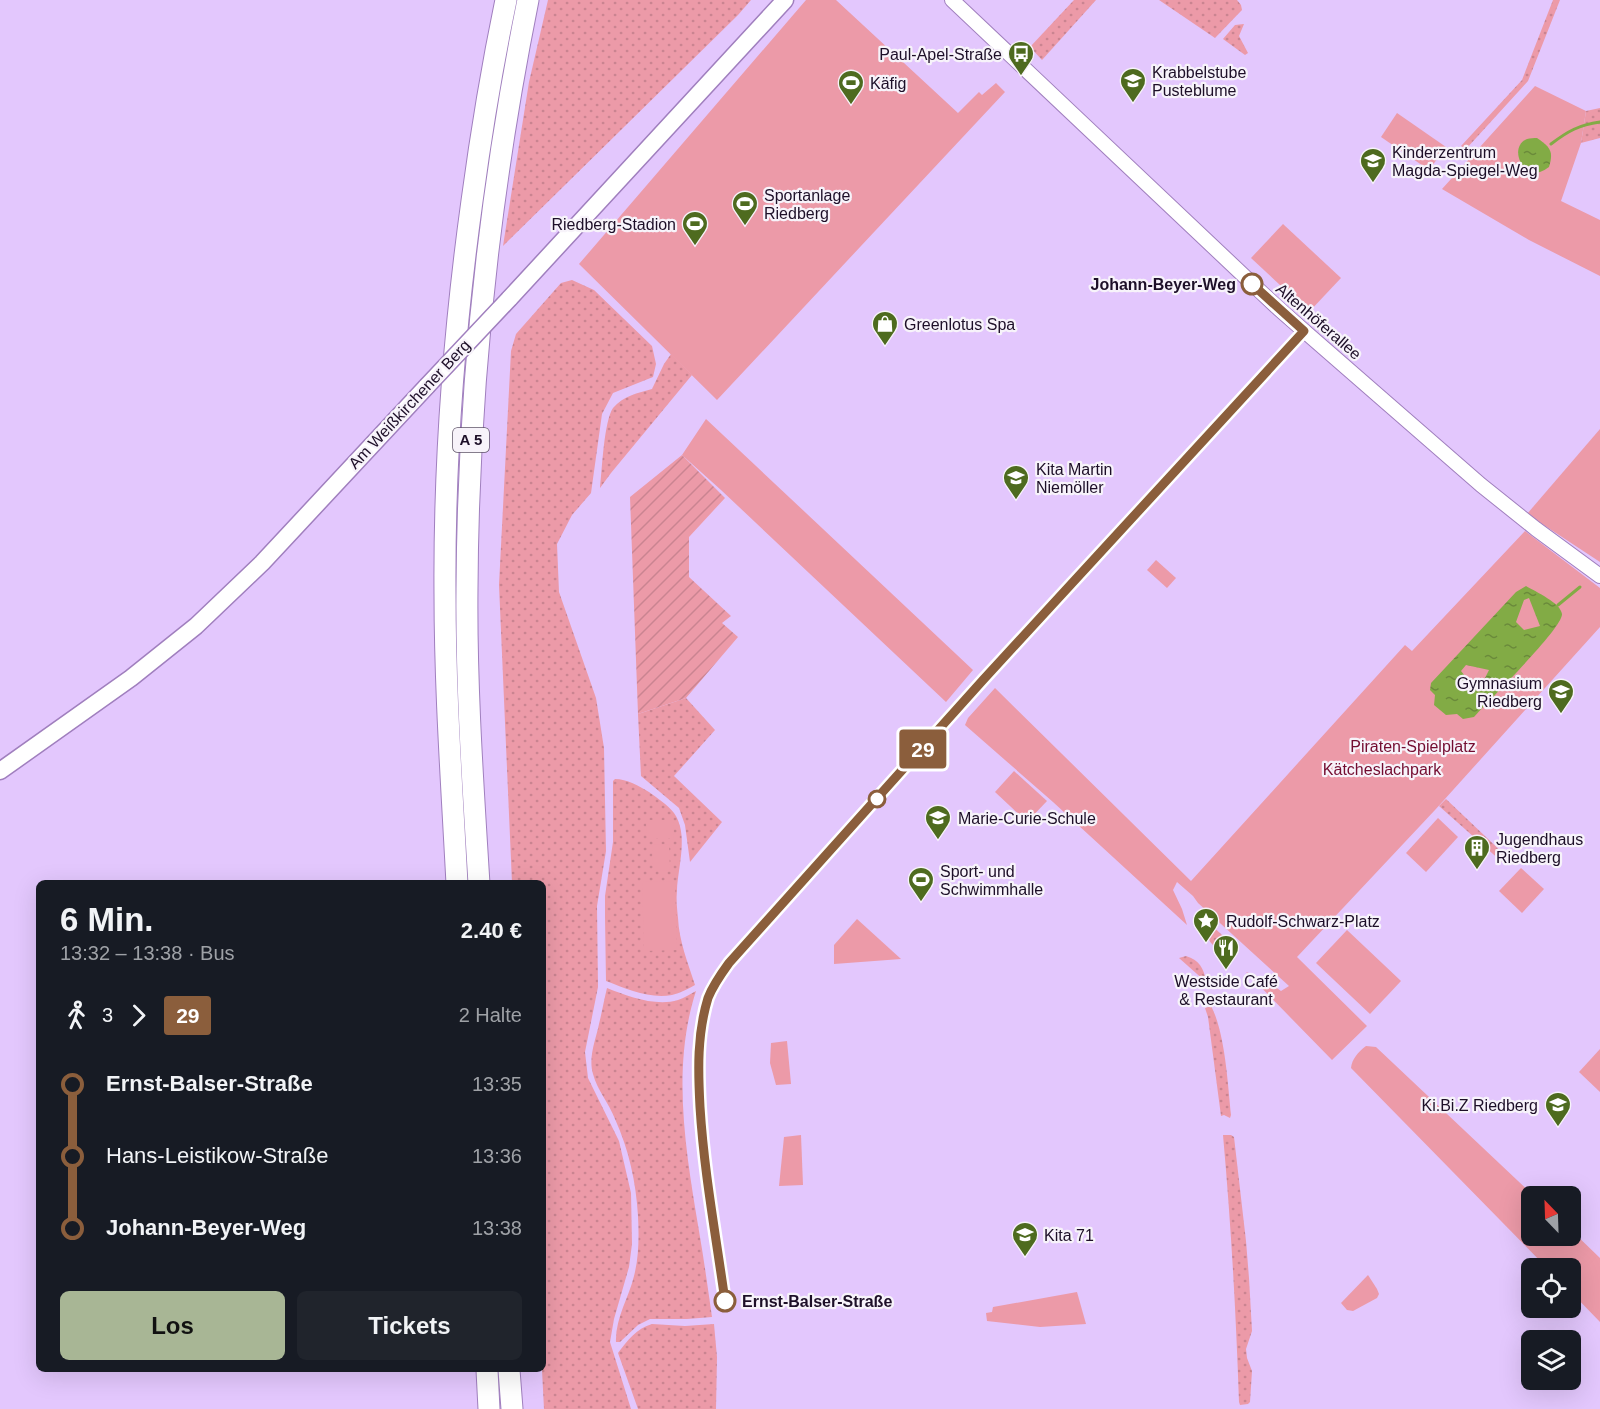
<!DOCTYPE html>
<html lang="de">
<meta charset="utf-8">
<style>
body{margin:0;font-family:Arial,sans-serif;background:#20242c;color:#f1f3f6;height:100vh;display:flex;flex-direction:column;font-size:22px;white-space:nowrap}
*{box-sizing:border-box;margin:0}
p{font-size:20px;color:#9ea1a6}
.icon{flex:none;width:33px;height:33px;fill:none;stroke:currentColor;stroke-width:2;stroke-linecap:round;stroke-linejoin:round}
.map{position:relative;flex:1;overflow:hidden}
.sheet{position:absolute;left:36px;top:880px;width:510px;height:492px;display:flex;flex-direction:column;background:#171b24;border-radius:9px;box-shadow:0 6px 24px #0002}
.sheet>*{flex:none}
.badge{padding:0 12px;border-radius:4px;font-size:21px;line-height:39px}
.needle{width:39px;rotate:337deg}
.tools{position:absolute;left:1521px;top:1186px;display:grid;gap:12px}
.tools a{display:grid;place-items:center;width:60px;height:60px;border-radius:9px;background:#171b24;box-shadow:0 6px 24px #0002;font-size:30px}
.map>.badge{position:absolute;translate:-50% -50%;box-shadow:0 0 0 3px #fff}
.legs{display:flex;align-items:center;gap:9px;height:66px;padding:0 24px;font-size:20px}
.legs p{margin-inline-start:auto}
.overview{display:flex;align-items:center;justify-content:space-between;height:102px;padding:0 24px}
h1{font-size:33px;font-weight:700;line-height:45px}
.button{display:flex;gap:12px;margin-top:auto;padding:12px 24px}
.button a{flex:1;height:69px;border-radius:9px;background:#a8b695;color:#111;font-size:24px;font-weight:700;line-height:69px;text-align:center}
.button a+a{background:#20242c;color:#f1f3f6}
ul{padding:0 24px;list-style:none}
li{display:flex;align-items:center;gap:21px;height:72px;font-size:22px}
li i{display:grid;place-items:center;width:9px;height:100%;margin:0 8px;background:currentColor}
li i::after{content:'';width:15px;height:15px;margin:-8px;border:4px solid;border-radius:50%;background:#171b24}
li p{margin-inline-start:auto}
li:first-child i{background:linear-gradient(#0000 50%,currentColor 0)}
li:last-child i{background:linear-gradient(currentColor 50%,#0000 0)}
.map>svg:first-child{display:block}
.grass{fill:url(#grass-dots)}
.park{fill:#ec9aa8}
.garden{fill:url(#garden-furrows)}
.water{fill:url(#water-ripples);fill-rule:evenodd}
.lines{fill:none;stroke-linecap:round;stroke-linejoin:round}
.stream{stroke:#82ab45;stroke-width:3}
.tertiary-casing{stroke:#a07fbe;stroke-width:16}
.secondary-casing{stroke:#a07fbe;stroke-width:19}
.motorway-casing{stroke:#a07fbe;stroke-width:23}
.tertiary{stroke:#fff;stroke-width:14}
.secondary{stroke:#fff;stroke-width:16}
.motorway{stroke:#fff;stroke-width:21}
.secondary-bridge-casing{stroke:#a07fbe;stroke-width:19;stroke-linecap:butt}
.secondary-bridge{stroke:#fff;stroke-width:16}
.line-1-casing{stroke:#fff;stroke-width:14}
.line-1{stroke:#8b5e3c;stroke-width:9}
.stop-1-dot{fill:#fff;stroke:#8b5e3c;stroke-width:3}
.labels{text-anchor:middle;stroke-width:4.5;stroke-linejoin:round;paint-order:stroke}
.shield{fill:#f7f3fa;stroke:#5e5367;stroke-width:1.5}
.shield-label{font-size:15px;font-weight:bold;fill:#1d0f28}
.poi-label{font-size:16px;fill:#1d0f28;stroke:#f7f3fa;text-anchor:start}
.stop-label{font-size:16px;font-weight:bold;fill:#1d0f28;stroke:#f7f3fa;text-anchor:end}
.street-label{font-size:16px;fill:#1d0f28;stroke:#f7f3fa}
.park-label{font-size:16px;fill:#730c30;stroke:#f7f3fa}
</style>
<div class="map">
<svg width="1600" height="1409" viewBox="0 0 1600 1409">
<defs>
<pattern id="grass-dots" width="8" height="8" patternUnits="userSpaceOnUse" patternTransform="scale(1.5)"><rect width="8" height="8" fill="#ec9aa8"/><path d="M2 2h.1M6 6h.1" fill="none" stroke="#ca8491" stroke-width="1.8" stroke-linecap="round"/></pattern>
<pattern id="garden-furrows" width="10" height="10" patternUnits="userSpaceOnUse" patternTransform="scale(1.5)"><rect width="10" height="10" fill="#ec9aa8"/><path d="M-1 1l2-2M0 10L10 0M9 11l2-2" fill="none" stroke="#ca8491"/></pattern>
<pattern id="water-ripples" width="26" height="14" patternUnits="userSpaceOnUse" patternTransform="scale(1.5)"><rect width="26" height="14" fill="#82ab45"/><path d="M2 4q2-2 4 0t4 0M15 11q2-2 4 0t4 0" fill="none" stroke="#6a8a3a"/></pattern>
</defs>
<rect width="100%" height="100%" fill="#e3c7fd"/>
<g class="grass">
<polygon points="548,0 751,0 738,15 503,246 529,82"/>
<polygon points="1074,0 1096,0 1042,60 1030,47"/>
<polygon points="1159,0 1237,0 1241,5 1242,10 1215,38"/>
<polygon points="1553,0 1560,0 1528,81 1466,149 1461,146 1522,80"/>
<polygon points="1244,24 1239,36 1248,53 1245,55 1223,39 1235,25"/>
<polygon points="1600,108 1600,138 1581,143 1586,111"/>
<polygon points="572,280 594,290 652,346 656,364 653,377 613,393 602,414 591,493 572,515 557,544 559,592 596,698 604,748 606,851 597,906 598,987 585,1052 588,1078 619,1141 631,1193 632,1244 629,1267 614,1319 610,1342 631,1409 544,1409 542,1370 543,1370 543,884 512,883 499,585 511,351 516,334 561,283"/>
<path d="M671,354L692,375L611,473L600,488C602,470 604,421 613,408C623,396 638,393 652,389L664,364Z"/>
<polygon points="686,698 715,730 674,776 722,822 690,862 685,825 679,808 641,776 638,714"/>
<path d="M615,779C627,779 639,786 649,792C657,798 667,804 674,813C689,834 678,867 677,890C676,899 677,909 678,918C679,941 688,963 695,985C688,989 680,993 672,995C649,999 627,989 606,981L605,917V896L613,842V781Z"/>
<polygon points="1446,799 1507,857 1502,862 1439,806"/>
<path d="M1205,919L1238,950C1211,951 1207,944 1205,919Z"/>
<path d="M1186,956C1199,960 1204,968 1206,982L1179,958Z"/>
<path d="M607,988C627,996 656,1007 678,1000C684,998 690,994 696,991C671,1068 686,1153 699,1231C704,1260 708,1289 712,1317L687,1319H650L638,1325L620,1342H616C615,1319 629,1297 634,1276C639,1257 639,1236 638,1216C636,1182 629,1150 615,1119C609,1103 597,1090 593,1074C588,1057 596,1039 599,1024C602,1012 604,1000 607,988Z"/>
<path d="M1211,1006C1225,1032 1228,1085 1231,1115L1230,1118L1224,1115L1221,1116L1208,1017L1205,1008Z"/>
<path d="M1223,1135H1231L1234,1137L1246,1241L1249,1278L1252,1331L1246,1349L1247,1358L1252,1371L1250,1402L1248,1404L1240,1405L1239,1402C1236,1313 1231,1224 1223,1135Z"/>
<path d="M652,1324L685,1326L714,1324L717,1357L716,1409H638L618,1353C627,1341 637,1328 652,1324Z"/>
</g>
<g class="park">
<polygon points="806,0 836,0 958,113 979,92 982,95 996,83 1005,92 717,400 579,264"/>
<polygon points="1535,86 1586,111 1581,143 1561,201 1600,220 1600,276 1529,240 1442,189"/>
<polygon points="1397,113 1446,147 1429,170 1381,137"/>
<polygon points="1283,224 1341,278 1309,312 1251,258"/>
<polygon points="706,419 973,670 946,702 721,490 682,455"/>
<polygon points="1600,429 1600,562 1527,514"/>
<polygon points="1525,531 1600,588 1600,627 1435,810 1297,957 1367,1026 1332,1060 1246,972 1264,979 1281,991 1289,986 1198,903 1193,896 1177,882 1173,890 1182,909 1187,925 1053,802 965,725 968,718 995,688 1191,881 1405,645 1412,651"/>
<polygon points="1156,560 1176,578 1167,588 1147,570"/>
<polygon points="1014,771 1047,801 1027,822 995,792"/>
<polygon points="1438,818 1458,837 1426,872 1406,853"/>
<polygon points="646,820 673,820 674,838 647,838"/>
<polygon points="669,844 670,870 653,871 652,845"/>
<polygon points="1521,868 1544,889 1522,913 1499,891"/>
<polygon points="675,881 677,950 644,951 642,882"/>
<polygon points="857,919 901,959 834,964 834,945"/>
<polygon points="1347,930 1401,981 1370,1014 1316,963"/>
<polygon points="787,1041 791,1084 776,1085 770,1063 771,1043"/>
<path d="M1366,1046L1376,1047L1535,1197H1532V1236H1570L1571,1230L1600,1258V1322L1571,1292L1570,1269H1548L1351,1068C1352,1059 1358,1052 1366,1046Z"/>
<polygon points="1600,1049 1600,1092 1579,1072"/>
<polygon points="801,1135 803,1185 779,1186 784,1137"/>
<polygon points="1368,1275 1377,1289 1379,1294 1377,1298 1353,1311 1347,1310 1341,1303"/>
<polygon points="1077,1292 1086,1324 1040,1327 987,1321 986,1313 992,1312 993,1307"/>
</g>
<polygon class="garden" points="682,455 725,498 689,537 689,577 731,616 722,623 738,637 686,698 638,714 630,497"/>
<g class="water">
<path d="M1537,138C1550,147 1554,151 1549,167C1546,169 1543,171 1540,172C1521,177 1509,146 1527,139C1530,138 1534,138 1537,138Z"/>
<path d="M1526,586C1536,592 1561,603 1562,614C1563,628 1487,702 1474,717L1463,719L1457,714L1446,715L1434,705L1435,695L1430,690L1431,683L1516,592ZM1529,598L1540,626L1524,630L1516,622L1524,600ZM1466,665L1489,670L1478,692L1461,671Z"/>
</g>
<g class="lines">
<g class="stream">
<path d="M1551,144C1568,131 1579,125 1600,122"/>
<polyline points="1558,605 1580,587"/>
</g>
<defs>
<polyline id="tertiary" points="952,0 1279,309 1481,485 1536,529 1600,576"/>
<g id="secondary">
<polyline points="509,299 785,0"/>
<polyline points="0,771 131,678 196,626 262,563 427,386"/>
</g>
<g id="motorway">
<path d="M457,884C452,787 445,691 445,594C444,462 454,331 472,201C481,134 492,67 506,0"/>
<path d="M479,884C473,786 466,687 467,589C468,391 489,194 528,0"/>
<polyline points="487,1370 489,1409"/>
<polyline points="509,1370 512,1409"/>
</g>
</defs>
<use href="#tertiary" class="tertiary-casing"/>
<use href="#secondary" class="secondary-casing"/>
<use href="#motorway" class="motorway-casing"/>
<use href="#tertiary" class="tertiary"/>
<use href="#secondary" class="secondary"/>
<use href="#motorway" class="motorway"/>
<defs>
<polyline id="secondary-bridge" points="427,386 509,299"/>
</defs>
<use href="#secondary-bridge" class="secondary-bridge-casing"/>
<use href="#secondary-bridge" class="secondary-bridge"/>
</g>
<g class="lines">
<defs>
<path id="line-1" d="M725,1301C716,1236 704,1172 700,1107C698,1070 697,1034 708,998C713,985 721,974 729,963L983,680L1304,331L1252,284"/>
</defs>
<use href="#line-1" class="line-1-casing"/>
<use href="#line-1" class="line-1"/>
</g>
<defs>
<symbol id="bus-pin" viewBox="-11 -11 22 30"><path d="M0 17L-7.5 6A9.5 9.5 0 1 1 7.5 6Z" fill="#4e6b1f" stroke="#f7f3fa"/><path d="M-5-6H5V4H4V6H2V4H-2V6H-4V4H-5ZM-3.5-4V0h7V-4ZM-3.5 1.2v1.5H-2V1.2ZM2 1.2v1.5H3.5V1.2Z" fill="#fff"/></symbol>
<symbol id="school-pin" viewBox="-11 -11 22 30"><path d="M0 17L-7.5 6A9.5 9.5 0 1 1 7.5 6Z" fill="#4e6b1f" stroke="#f7f3fa"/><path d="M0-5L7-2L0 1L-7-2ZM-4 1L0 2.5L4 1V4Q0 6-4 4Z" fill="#fff"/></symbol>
<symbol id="stadium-pin" viewBox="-11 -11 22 30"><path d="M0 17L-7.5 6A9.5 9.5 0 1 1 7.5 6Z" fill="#4e6b1f" stroke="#f7f3fa"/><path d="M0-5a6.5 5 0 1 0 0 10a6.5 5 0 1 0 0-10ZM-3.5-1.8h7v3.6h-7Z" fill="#fff"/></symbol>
<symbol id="shop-pin" viewBox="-11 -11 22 30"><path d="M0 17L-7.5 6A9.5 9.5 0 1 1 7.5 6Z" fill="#4e6b1f" stroke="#f7f3fa"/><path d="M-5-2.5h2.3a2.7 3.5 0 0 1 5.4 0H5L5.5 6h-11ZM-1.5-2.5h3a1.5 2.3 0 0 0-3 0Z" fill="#fff"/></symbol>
<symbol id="building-pin" viewBox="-11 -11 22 30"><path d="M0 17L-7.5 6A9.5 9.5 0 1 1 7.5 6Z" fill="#4e6b1f" stroke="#f7f3fa"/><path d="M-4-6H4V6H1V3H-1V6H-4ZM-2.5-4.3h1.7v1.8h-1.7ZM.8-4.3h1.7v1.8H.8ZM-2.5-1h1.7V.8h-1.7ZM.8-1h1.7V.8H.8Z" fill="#fff"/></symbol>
<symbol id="sight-pin" viewBox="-11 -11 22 30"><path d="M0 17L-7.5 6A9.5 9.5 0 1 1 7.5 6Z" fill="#4e6b1f" stroke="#f7f3fa"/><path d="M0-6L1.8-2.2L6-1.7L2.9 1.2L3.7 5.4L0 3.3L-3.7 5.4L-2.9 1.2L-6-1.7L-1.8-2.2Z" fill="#fff"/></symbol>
<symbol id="restaurant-pin" viewBox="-11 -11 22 30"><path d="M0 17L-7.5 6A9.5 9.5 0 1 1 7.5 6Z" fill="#4e6b1f" stroke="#f7f3fa"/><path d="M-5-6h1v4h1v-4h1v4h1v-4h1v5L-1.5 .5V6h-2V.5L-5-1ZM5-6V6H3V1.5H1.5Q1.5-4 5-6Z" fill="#fff"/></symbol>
</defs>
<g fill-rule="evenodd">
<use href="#bus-pin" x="1006" y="39" width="30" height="40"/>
<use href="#school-pin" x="1118" y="66" width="30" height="40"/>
<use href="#stadium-pin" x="836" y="68" width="30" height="40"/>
<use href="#school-pin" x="1358" y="146" width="30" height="40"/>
<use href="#stadium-pin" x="730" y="189" width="30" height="40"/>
<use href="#stadium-pin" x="680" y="209" width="30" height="40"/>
<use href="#shop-pin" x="870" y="309" width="30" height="40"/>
<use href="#school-pin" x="1001" y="463" width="30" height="40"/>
<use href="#school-pin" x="1546" y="677" width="30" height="40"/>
<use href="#school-pin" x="923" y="803" width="30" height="40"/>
<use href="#building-pin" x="1462" y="833" width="30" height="40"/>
<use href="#stadium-pin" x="906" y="865" width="30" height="40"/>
<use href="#sight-pin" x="1191" y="906" width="30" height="40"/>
<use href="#restaurant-pin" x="1211" y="933" width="30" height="40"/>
<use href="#school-pin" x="1543" y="1090" width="30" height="40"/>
<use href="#school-pin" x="1010" y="1220" width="30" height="40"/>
</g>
<g class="stop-1-dot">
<circle cx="1252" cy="284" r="10"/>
<circle cx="877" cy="799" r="8"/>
<circle cx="725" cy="1301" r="10"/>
</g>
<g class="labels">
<rect class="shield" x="453" y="428" width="36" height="24" rx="4.5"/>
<g class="shield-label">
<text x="471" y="445">A 5</text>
</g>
<g class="poi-label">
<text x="1002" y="60" text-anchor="end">Paul-Apel-Straße</text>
<text x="1152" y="78">Krabbelstube<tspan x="1152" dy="18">Pusteblume</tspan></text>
<text x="870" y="89">Käfig</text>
<text x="1392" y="158">Kinderzentrum<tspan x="1392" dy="18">Magda-Spiegel-Weg</tspan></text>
<text x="764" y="201">Sportanlage<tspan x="764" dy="18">Riedberg</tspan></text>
<text x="676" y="230" text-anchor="end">Riedberg-Stadion</text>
<text x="904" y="330">Greenlotus Spa</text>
<text x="1036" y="475">Kita Martin<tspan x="1036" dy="18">Niemöller</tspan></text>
<text x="1542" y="689" text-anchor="end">Gymnasium<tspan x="1542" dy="18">Riedberg</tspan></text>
<text x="958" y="824">Marie-Curie-Schule</text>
<text x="1496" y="845">Jugendhaus<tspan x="1496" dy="18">Riedberg</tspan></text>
<text x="940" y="877">Sport- und<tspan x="940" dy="18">Schwimmhalle</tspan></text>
<text x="1226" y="927">Rudolf-Schwarz-Platz</text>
<text x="1226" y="987" text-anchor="middle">Westside Café<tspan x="1226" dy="18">&amp; Restaurant</tspan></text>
<text x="1538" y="1111" text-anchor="end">Ki.Bi.Z Riedberg</text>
<text x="1044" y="1241">Kita 71</text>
</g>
<g class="stop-label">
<text x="1236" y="290">Johann-Beyer-Weg</text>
<text x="742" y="1307" text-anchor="start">Ernst-Balser-Straße</text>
</g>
<g class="street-label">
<text transform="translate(1319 321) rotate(41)" y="6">Altenhöferallee</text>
<text transform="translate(409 404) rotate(-47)" y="6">Am Weißkirchener Berg</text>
</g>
<g class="park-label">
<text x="1413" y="752">Piraten-Spielplatz</text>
<text x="1382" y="775">Kätcheslachpark</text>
</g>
</g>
</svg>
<div class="tools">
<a><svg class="needle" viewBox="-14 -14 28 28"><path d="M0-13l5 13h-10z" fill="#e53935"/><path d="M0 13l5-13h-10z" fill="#9ea1a6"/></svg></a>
<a><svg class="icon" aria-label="locate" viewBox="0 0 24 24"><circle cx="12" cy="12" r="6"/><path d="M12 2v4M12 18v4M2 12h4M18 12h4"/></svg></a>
<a><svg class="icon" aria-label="layers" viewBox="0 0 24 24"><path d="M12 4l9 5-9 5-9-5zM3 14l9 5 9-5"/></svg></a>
</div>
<b class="badge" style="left:923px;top:749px;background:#8b5e3c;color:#fff">29</b>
<section class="sheet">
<div class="overview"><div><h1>6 Min.</h1><p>13:32 – 13:38 · Bus</p></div><b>2.40 €</b></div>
<div class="legs"><svg class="icon" aria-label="walk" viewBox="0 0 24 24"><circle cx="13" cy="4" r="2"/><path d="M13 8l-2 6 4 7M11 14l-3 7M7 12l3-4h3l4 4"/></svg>3<svg class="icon" aria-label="forward" viewBox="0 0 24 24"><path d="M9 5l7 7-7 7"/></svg><b class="badge" style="background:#8b5e3c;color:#fff">29</b><p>2 Halte</p></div>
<ul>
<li><i style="color:#8b5e3c"></i><b>Ernst-Balser-Straße</b><p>13:35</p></li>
<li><i style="color:#8b5e3c"></i><span>Hans-Leistikow-Straße</span><p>13:36</p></li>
<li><i style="color:#8b5e3c"></i><b>Johann-Beyer-Weg</b><p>13:38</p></li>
</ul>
<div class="button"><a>Los</a><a>Tickets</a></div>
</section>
</div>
